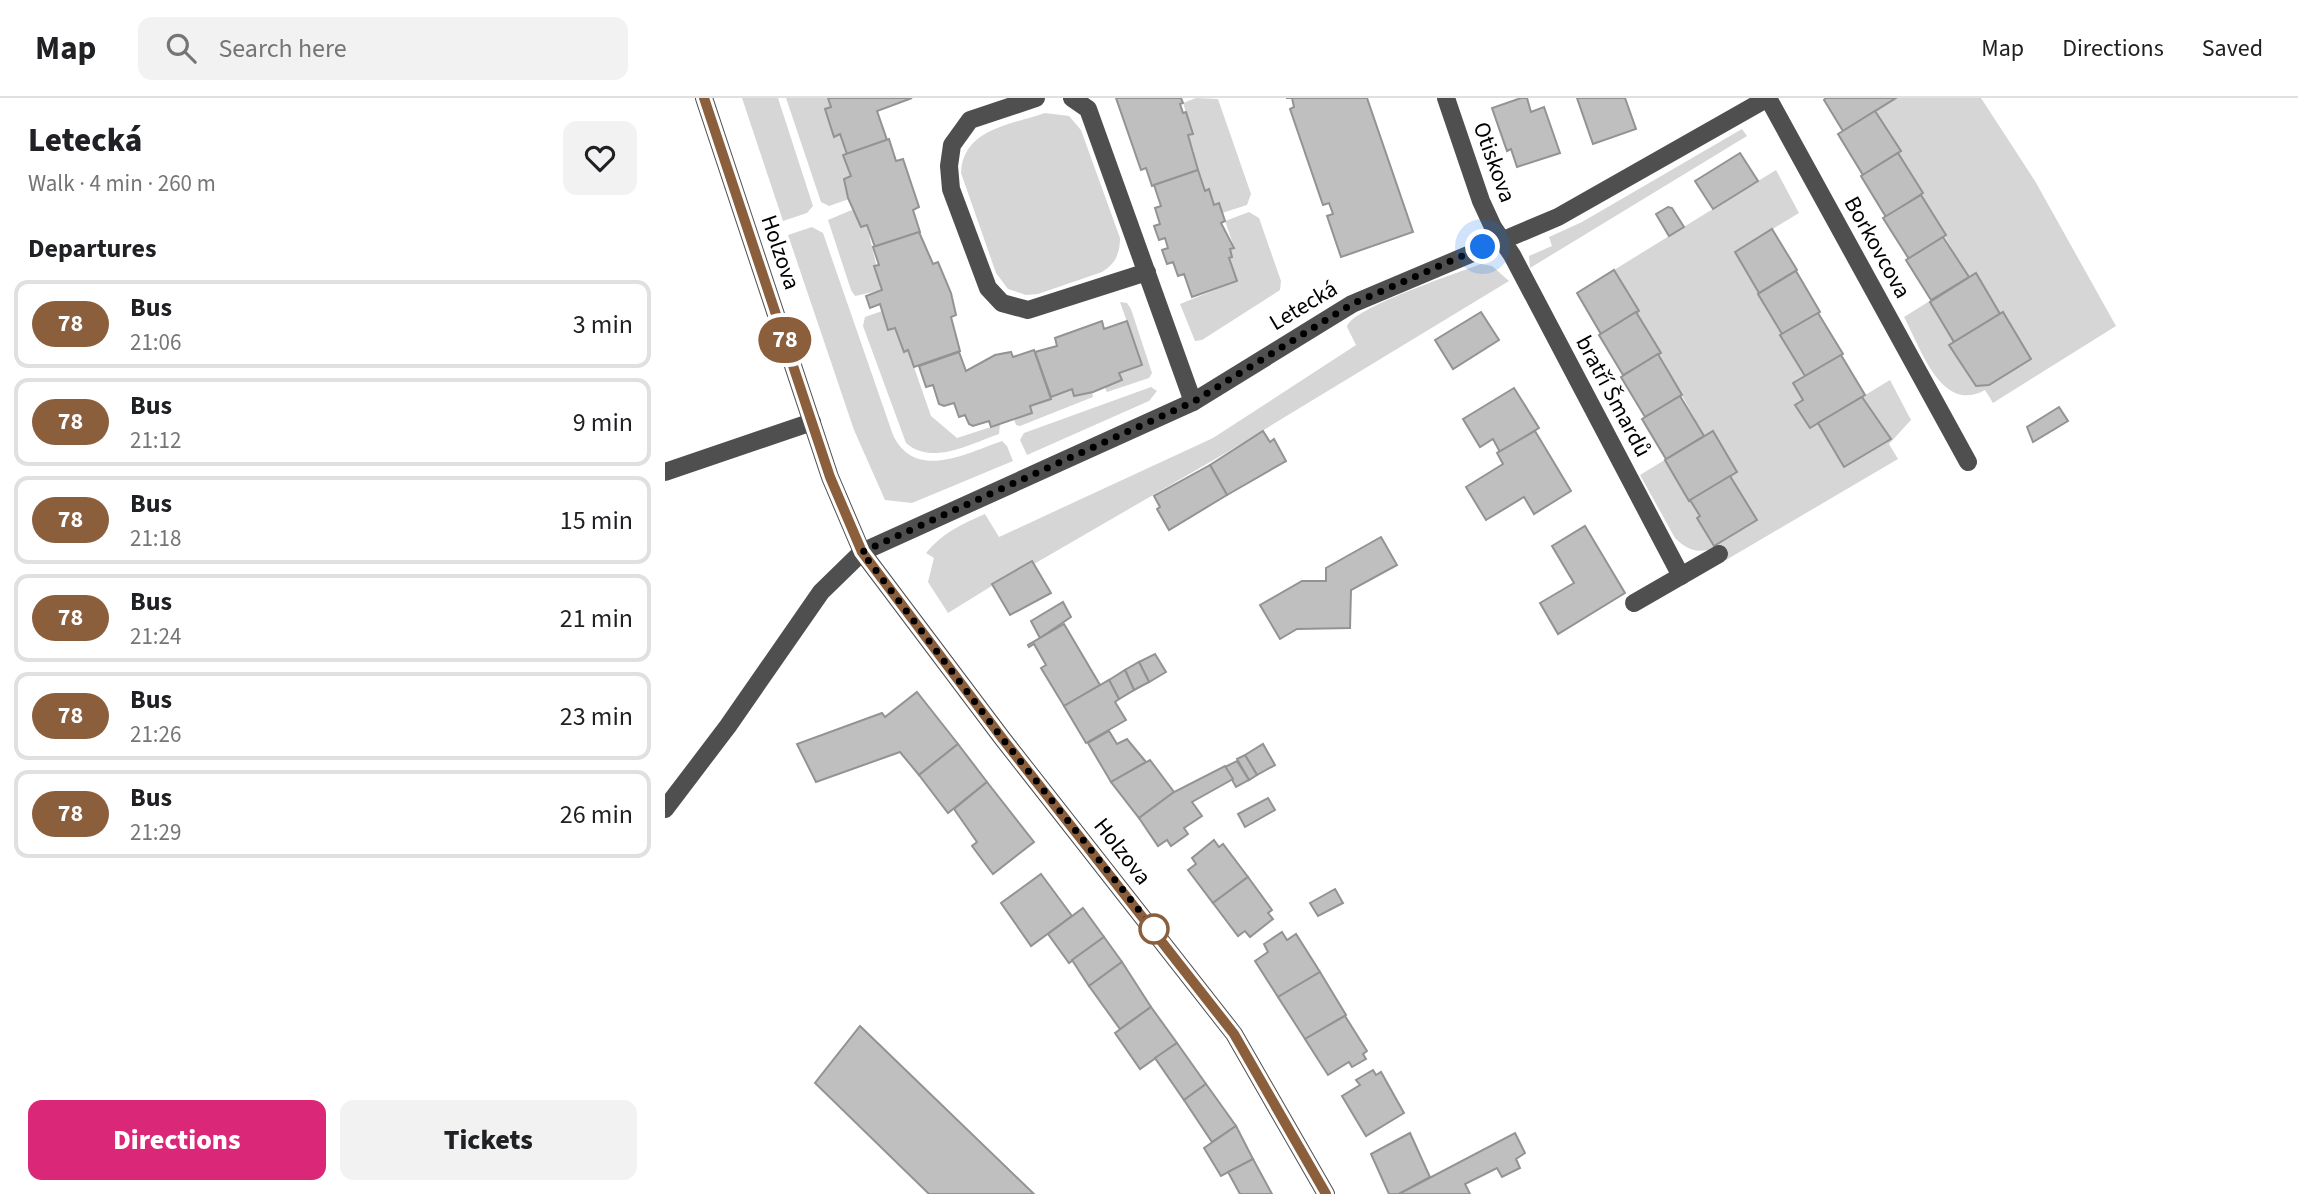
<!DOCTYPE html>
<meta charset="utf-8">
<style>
body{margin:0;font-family:"Source Sans 3",sans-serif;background:#f2f2f2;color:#202124;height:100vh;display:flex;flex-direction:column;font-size:26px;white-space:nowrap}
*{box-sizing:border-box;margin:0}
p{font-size:23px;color:#757577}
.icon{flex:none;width:38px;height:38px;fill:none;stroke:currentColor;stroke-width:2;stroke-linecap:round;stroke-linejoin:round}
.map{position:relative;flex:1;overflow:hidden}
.details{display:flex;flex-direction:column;background:#fff;width:665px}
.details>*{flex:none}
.badge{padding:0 14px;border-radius:23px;font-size:24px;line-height:46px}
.you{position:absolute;width:35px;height:35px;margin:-18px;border:5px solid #fff;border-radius:50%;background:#1a73e8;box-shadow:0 0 0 10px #1a73e833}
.map>.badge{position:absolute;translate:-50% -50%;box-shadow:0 0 0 4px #fff}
h2{padding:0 28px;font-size:26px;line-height:63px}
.round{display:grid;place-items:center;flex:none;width:74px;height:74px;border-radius:14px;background:#f2f2f2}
.head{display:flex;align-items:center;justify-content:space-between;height:119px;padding:0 28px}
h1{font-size:33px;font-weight:800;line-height:52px}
.action{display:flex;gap:14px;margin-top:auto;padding:14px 28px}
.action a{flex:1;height:80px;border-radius:14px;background:#db2777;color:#fff;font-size:28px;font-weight:800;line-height:80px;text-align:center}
.action a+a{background:#f2f2f2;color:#202124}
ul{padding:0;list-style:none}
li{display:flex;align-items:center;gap:21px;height:88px;margin:0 14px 10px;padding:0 14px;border:4px solid #e0e0e0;border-radius:14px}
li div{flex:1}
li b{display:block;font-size:26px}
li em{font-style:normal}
li .badge{min-width:77px;font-weight:700;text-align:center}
header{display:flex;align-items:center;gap:42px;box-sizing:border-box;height:98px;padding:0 35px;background:#fff;border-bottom:2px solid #e0e0e0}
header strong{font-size:33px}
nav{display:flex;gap:38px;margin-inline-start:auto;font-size:24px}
.search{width:490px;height:63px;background:#f2f2f2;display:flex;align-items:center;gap:18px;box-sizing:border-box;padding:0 24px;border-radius:14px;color:#757577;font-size:26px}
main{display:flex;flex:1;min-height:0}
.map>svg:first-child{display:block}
.green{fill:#d6d6d6}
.building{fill:#bfbfbf;stroke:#939393;stroke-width:2}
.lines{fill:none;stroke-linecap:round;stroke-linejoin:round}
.minor{stroke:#4f4f4f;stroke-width:18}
.line-casing{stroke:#fff;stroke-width:16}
.line{stroke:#8b5e3c;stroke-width:10}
.walk{stroke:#000;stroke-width:7;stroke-dasharray:0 12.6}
.stop-dot{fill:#fff;stroke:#8b5e3c;stroke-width:3.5}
.labels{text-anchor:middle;stroke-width:5;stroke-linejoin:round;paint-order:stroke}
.street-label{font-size:23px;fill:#000;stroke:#fff}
</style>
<header>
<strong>Map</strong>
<div class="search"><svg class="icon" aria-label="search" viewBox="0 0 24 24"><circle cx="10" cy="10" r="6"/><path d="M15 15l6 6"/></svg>Search here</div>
<nav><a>Map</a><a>Directions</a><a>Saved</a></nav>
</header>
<main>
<section class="details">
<div class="head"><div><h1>Letecká</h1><p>Walk · 4 min · 260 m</p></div><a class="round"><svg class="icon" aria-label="heart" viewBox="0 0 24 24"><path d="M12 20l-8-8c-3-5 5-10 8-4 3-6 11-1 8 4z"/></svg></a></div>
<h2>Departures</h2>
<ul>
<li><span class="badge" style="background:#8b5e3c;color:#fff">78</span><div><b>Bus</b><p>21:06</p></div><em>3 min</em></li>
<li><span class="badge" style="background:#8b5e3c;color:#fff">78</span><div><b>Bus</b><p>21:12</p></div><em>9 min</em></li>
<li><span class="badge" style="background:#8b5e3c;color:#fff">78</span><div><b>Bus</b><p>21:18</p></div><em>15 min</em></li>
<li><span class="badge" style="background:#8b5e3c;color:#fff">78</span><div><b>Bus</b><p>21:24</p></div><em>21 min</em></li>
<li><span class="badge" style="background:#8b5e3c;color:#fff">78</span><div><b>Bus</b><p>21:26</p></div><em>23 min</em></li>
<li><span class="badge" style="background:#8b5e3c;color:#fff">78</span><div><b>Bus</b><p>21:29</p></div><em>26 min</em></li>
</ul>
<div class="action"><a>Directions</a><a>Tickets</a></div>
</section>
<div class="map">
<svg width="1633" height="1096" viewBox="0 0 1633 1096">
<rect width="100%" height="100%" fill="#fff"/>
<g class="green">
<polygon points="77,0 113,0 148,108 142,115 118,123"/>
<polygon points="121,0 163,0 166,9 160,12 169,38 175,36 182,56 178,57 186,78 179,81 184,101 164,108 156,104"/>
<polygon points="531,0 553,1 586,96 582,107 557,115 554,106 549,107 544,92 540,93 526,55 529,54 523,37 528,36 518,5"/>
<path d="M1231,0H1316L1370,83L1451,228L1328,305L1320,292C1276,317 1255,248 1239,219L1303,179L1256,97L1258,95L1233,55L1235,53L1210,13L1148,50Z"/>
<path d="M380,15L404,18L416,32L455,140C455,156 450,166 437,174L373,196L361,197L343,191L331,175L296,75C298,31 345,27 380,15Z"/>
<polygon points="1077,31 1082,38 865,170 864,158 887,148 884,139 917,124"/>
<path d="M1111,72L1134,115L1070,154L1140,278L1128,285L1138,302L1130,307L1145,330L1153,325L1179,368L1225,341L1197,299L1225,282L1246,322L1224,346L1233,361L1061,462L1053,448C1036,457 1023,453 1010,440L975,377L1039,338L949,172Z"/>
<polygon points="189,111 196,129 202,127 217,192 190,198 186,192 163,122"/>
<polygon points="584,114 594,120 616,183 615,192 537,242 530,243 515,206 572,183 564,160 567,159 565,151 569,149 560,123"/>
<path d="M147,129L158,135L228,337C250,383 300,356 337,343L342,348L348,363L247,405L220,402L189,332L123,137Z"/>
<path d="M816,166L827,168L844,183L564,353L369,466L367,463L283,515L263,484L269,460L261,455C277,435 297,426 320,416L334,439L548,340L691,247L682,229C684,211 795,174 816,166Z"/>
<polygon points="455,204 462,205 466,211 487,275 484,280 442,294 439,288 456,282 454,275 477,267"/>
<path d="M217,213L223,232L230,230L239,253L243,252L266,318L292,340L335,326L334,336C305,346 267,368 241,345L198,228L200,219Z"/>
<polygon points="486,289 492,293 484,303 362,357 355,342 359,335"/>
<polygon points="407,291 409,298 427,292 428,299 355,328 351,327 349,321 367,315 365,308"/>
</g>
<g class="building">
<polygon points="163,0 247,0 212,13 222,42 182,56 175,36 169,39 160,11 166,9"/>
<polygon points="451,0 516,0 518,5 515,6 518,15 521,14 528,36 523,37 533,72 487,88 481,70 476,72"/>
<polygon points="621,0 702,0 748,134 676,159 662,118 668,116 664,105 658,107 625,11 629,9 627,0"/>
<polygon points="856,0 862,0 866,14 879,9 895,55 852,69 846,51 842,53 827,10"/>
<polygon points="912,0 960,0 971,31 928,46"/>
<polygon points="1161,0 1231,0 1178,33 1159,2"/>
<polygon points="1210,13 1236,53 1198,77 1173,36"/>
<polygon points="224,41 231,63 238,61 254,109 248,112 255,134 210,149 202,127 196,129 183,100 179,81 186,78 178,57"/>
<polygon points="1075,55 1093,83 1048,111 1030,83"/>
<polygon points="1233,55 1258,95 1221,119 1196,78"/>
<polygon points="533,72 540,93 544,91 549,107 554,105 560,123 556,125 569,150 565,151 567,159 564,160 572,183 527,199 519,176 513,178 508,164 502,166 497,152 503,150 500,140 494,142 489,128 495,126 490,110 496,108 489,87"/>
<polygon points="1256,97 1281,137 1244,161 1218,120"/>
<polygon points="1003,109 1007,110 1019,129 1004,138 991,116"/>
<polygon points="1107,131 1132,172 1094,195 1070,154"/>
<polygon points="254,134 268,166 273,164 286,195 291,217 286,219 295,253 249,269 243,252 239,254 230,230 223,232 215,206 205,210 201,198 217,192 209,168 214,167 208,149"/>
<polygon points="1278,139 1304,179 1266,202 1241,162"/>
<polygon points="949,172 974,213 936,236 912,195"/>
<polygon points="1131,173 1155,214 1117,236 1093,196"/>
<polygon points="1311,175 1335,216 1289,244 1265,204"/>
<polygon points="816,214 834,242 788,271 770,242"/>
<polygon points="971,214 996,255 958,277 934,237"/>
<polygon points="1338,214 1366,261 1324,287 1311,288 1284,247"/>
<polygon points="1153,215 1178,256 1140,278 1115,237"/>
<polygon points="437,223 439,231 462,223 477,267 454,275 457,282 428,294 409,298 407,291 386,299 370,254 392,248 390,240"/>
<polygon points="369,252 386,301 365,308 367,315 326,329 324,323 308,328 304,326 300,317 294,319 289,305 279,308 274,306 268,287 261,289 254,268 294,254 301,273 330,257 346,254 348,259"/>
<polygon points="993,256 1017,297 980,319 956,279"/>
<polygon points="1176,257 1200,297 1145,330 1130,307 1138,302 1128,285"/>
<polygon points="849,290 874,330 835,354 828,341 815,349 798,321"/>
<polygon points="1015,298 1039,338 1001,361 977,321"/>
<polygon points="1197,299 1226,341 1179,369 1153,325"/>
<polygon points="1394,309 1403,323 1368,344 1362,329"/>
<polygon points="598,333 605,344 609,341 621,363 562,397 545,367"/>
<polygon points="870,333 906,393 869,416 859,399 821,422 801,389 838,366 832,355"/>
<polygon points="1048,333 1072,374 1024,403 1000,362"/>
<polygon points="545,367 562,397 504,432 492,411 495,409 489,398"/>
<polygon points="1065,378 1092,422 1049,448 1032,420 1035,418 1025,402"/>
<polygon points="920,428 960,495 893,536 875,505 909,485 887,448"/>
<polygon points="716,439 732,467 686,492 685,530 632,531 615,541 595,507 637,483 661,483 661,470"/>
<polygon points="367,463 386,495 345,517 327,486"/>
<polygon points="398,504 406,519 375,540 366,523"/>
<polygon points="399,526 435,587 399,608 376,570 381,567 369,546 364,549 363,547"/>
<polygon points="490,556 501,574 484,584 474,564"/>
<polygon points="474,564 484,584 469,592 460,572"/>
<polygon points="460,572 469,592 454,601 444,582"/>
<polygon points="444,582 454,601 450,604 461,622 421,645 399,608"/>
<polygon points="252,594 293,646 254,677 235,654 151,684 132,646 217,615 220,619"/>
<polygon points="444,633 452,646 462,641 481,664 446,684 423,645"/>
<polygon points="293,646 322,684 283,715 254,677"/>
<polygon points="598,646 610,667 592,677 580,657"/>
<polygon points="580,657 592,677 584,682 572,661"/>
<polygon points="485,662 509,694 474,720 446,684"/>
<polygon points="572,663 584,682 571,689 560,669"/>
<polygon points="560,668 568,681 527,704 537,718 519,730 523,736 506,748 502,742 493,748 474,720 509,694"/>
<polygon points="322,684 369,744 328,776 307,748 312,744 289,711"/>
<polygon points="603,700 610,712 580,729 573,716"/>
<polygon points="549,742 554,749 558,746 583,779 548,805 523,772 531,766 527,760"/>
<polygon points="376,776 407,818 366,848 336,805"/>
<polygon points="583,779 607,812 603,815 608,821 585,839 580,833 573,838 548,805"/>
<polygon points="670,791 678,805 653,818 645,805"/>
<polygon points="418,810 439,839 404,865 383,836"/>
<polygon points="617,834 622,842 631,836 655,874 613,899 590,863 603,854 599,846"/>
<polygon points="439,839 457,864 424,888 407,862"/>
<polygon points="457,864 486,909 455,931 424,888"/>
<polygon points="655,874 681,917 640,941 613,899"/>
<polygon points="486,909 512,945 475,971 450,935"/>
<polygon points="680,918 702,953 698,956 701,961 687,969 684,964 663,977 640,941"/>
<polygon points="195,928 369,1096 264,1096 150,985"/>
<polygon points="512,945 541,986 519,1002 490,960"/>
<polygon points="708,972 711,977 716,974 739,1015 701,1038 677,998 695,987 691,982"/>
<polygon points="541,986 571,1028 547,1044 519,1002"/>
<polygon points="571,1028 588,1061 556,1078 539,1050"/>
<polygon points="745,1035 765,1079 734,1096 724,1096 706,1056"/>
<polygon points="850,1035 860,1055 851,1061 855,1070 837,1079 832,1070 800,1086 805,1096 734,1096"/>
<polygon points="588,1061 607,1096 575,1096 563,1074"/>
</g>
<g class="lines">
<g class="minor">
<polyline points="39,0 165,379 197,454 337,640 569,936 661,1096"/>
<polyline points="371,0 305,22 287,47 284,68 286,91 323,190 337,205 363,212 482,174"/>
<polyline points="407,0 423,11 528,304"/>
<polyline points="781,0 816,103 828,129 847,157 1016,478"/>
<polyline points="1103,0 1303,364"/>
<polyline points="0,374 147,324"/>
<polyline points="969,505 1054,456"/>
<polyline points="0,711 63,628 156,494 197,454 528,304 687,206 893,119 1103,0"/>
</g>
</g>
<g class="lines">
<defs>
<polyline id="line" points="39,0 165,379 197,454 337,640 569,936 661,1096"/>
</defs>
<use href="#line" class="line-casing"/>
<use href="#line" class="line"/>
<polyline class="walk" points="489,831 337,640 197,454 528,304 687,206 818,149"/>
</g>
<circle class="stop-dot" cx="489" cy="831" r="14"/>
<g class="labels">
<g class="street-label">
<text transform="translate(830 64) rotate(70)" y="8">Otiskova</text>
<text transform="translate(1213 149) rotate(61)" y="8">Borkovcova</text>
<text transform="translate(116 154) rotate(71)" y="8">Holzova</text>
<text transform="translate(638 207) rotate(-31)" y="8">Letecká</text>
<text transform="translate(949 298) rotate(62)" y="8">bratří Šmardů</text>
<text transform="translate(458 753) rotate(52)" y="8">Holzova</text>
</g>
</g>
</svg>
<div class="you" style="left:818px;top:149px"></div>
<b class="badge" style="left:120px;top:242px;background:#8b5e3c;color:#fff">78</b>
</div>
</main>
